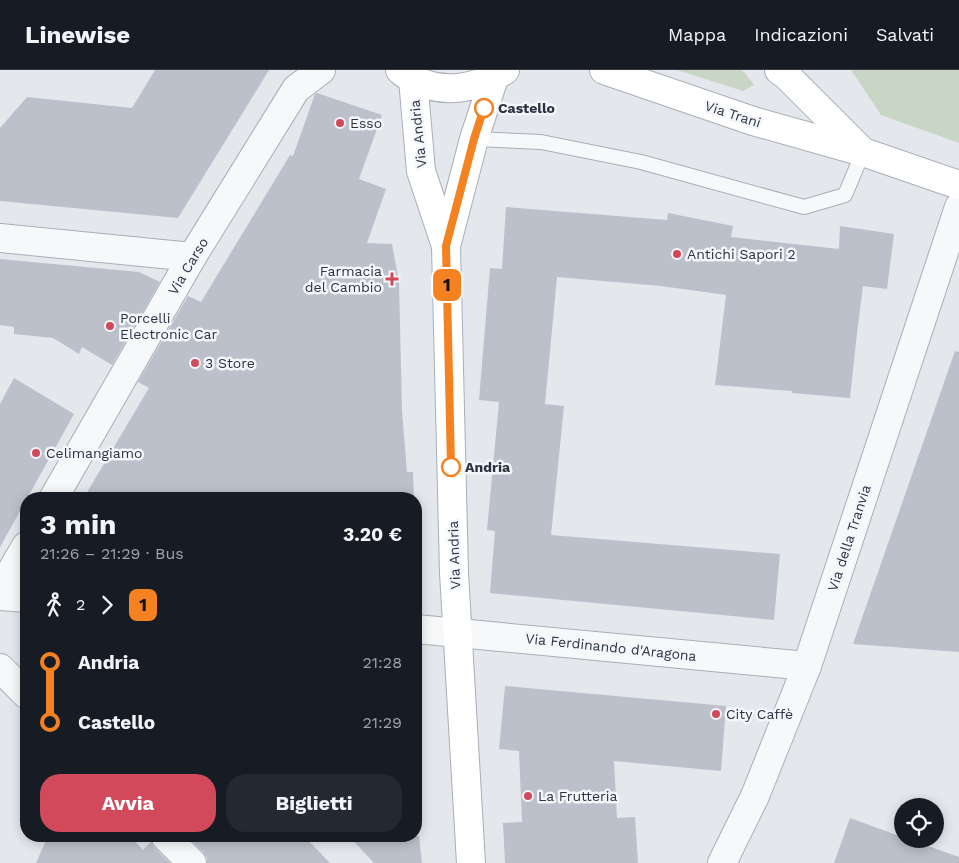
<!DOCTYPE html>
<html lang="it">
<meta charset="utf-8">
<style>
body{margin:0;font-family:"Work Sans",sans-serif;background:#242831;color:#f1f3f6;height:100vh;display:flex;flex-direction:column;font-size:19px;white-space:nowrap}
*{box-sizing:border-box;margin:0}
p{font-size:16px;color:#9ea1a6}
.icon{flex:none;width:28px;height:28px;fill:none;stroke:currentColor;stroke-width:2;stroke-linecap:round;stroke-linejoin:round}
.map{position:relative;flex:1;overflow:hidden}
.sheet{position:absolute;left:20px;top:422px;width:402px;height:350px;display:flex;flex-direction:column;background:#171b24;border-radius:20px;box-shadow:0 2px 12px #0003}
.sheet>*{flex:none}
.badge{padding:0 10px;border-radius:8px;font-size:18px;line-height:32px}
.controls{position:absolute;left:894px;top:728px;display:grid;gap:10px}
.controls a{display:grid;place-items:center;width:50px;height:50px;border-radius:50%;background:#171b24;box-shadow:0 2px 12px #0003;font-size:25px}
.map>.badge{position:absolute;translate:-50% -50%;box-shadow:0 0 0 2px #fff}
.legs{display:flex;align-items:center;gap:8px;height:55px;padding:0 20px;font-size:16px}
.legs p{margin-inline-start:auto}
.headline{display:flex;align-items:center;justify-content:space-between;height:85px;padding:0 20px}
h1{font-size:28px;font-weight:700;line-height:38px}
.action{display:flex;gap:10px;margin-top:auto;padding:10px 20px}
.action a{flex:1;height:58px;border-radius:20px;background:#d1495b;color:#fff;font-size:20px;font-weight:700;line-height:58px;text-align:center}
.action a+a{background:#242831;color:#f1f3f6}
ul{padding:0 20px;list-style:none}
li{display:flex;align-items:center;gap:18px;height:60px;font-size:19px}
li i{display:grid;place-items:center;width:8px;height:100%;margin:0 6px;background:currentColor}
li i::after{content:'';width:12px;height:12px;margin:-6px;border:4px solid;border-radius:50%;background:#171b24}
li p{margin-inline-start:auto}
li:first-child i{background:linear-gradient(#0000 50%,currentColor 0)}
li:last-child i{background:linear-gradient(currentColor 50%,#0000 0)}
header{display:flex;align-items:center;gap:30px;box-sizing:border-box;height:70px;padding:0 25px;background:#171b24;border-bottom:1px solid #363941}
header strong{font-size:24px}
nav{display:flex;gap:28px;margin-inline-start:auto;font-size:18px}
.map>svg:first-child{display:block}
.green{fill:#c9d6c5}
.building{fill:#bbc0ca}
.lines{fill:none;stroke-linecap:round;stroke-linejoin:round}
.service-casing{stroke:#a9aeb7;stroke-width:16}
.minor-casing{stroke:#a9aeb7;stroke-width:30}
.secondary-casing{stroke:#a9aeb7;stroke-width:30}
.service{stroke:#f7f8fa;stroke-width:14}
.minor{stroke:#f7f8fa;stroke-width:28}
.secondary{stroke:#fff;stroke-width:28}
.line-1-casing{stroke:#fff;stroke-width:11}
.line-1{stroke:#f58220;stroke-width:8}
.stop-1-dot{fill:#fff;stroke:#f58220;stroke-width:2.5}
.poi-dot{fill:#d1495b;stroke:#f4f6f9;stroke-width:2}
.labels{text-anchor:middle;stroke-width:5;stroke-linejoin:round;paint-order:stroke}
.stop-label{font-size:14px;font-weight:bold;fill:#2b3445;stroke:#f4f6f9;text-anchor:start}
.street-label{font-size:14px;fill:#2b3445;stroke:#f4f6f9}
.poi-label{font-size:14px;fill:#2b3445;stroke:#f4f6f9;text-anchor:start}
</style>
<header>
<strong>Linewise</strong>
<nav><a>Mappa</a><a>Indicazioni</a><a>Salvati</a></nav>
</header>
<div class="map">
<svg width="959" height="793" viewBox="0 0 959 793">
<rect width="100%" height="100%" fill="#e4e7ec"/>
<g class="green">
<polygon points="677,0 741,0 745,3 754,15 743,21"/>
<polygon points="851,0 959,0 959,73 881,45"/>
</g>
<g class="building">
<polygon points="155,0 269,0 178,148 0,131 0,58 27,27 132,38"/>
<polygon points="317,23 382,45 359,109 386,119 367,173 392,174 399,212 402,341 407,402 413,402 414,429 83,429 149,318 138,312 188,226 201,232 290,85 293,86 315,24"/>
<polygon points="506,137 667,150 668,143 733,156 731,167 839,179 840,156 894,164 887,219 863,216 857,263 850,328 792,323 792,321 715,315 726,225 661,216 557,207 545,334 564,336 551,465 780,484 774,550 490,523 495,461 487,460 499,332 479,330 490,198 502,199"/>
<polygon points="0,189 139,202 160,212 112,295 82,277 79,284 53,268 14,264 14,257 0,255"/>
<polygon points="955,281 959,282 959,582 853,574"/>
<polygon points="14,308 74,344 0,477 0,334"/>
<polygon points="505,616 726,636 721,701 614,691 617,748 635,747 638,793 505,793 503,753 522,752 519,681 499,679"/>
<polygon points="850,748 902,767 902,769 908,769 959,787 959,793 834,793"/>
<polygon points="48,766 130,766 143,780 151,772 154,777 170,793 36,793"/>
<polygon points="187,766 304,766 330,793 207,793 207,788 203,782"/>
<polygon points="349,766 419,766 422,793 374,793"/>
</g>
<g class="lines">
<defs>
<polyline id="service" points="474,69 541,72 641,92 804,137 845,125 863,82"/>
<g id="minor">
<polyline points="0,168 192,187"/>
<polyline points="53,429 192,187 296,19 321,0"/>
<polyline points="0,521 26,476"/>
<polyline points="0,526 26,528"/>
<polyline points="416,559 807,596"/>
<polyline points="0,598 26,624"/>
<polyline points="165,766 192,793"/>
<polyline points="722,793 755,726 807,596 959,137"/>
</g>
<g id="secondary">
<path d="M400,0C404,3 408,7 413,9C443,25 478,19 505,0"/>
<polyline points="604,0 753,51 863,82 959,115"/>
<polyline points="779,0 786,5 862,81"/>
<polyline points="413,9 421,101 446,176"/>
<polyline points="471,793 454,503 446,176 474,69 494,8"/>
</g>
</defs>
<use href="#service" class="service-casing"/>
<use href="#minor" class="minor-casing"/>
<use href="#secondary" class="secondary-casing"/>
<use href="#service" class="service"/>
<use href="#minor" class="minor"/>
<use href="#secondary" class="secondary"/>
</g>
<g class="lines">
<defs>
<polyline id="line-1" points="451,397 446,176 474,69 484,38"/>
</defs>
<use href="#line-1" class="line-1-casing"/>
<use href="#line-1" class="line-1"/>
</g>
<g class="stop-1-dot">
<circle cx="484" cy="38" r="9"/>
<circle cx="451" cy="397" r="9"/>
</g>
<g class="poi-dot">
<circle cx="340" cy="53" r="5"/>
<circle cx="677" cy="184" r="5"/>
<path d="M389.5 201.5h5v5h5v5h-5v5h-5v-5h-5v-5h5z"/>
<circle cx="110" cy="256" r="5"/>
<circle cx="195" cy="293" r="5"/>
<circle cx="36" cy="383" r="5"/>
<circle cx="716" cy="644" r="5"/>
<circle cx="528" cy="726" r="5"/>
</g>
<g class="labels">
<g class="stop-label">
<text x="498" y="43">Castello</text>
<text x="465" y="402">Andria</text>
</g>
<g class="street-label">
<text transform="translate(733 44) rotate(18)" y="5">Via Trani</text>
<text transform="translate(418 64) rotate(-96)" y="5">Via Andria</text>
<text transform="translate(188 196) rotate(-59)" y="5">Via Carso</text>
<text transform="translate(849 468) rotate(-72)" y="5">Via della Tranvia</text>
<text transform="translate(454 485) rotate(-92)" y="5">Via Andria</text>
<text transform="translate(611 577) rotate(6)" y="5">Via Ferdinando d'Aragona</text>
</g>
<g class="poi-label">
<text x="350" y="58">Esso</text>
<text x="687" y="189">Antichi Sapori 2</text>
<text x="382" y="206" text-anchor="end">Farmacia<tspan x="382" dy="16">del Cambio</tspan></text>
<text x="120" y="253">Porcelli<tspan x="120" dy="16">Electronic Car</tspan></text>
<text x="205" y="298">3 Store</text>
<text x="46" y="388">Celimangiamo</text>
<text x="726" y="649">City Caffè</text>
<text x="538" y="731">La Frutteria</text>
</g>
</g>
</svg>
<div class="controls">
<a><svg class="icon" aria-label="locate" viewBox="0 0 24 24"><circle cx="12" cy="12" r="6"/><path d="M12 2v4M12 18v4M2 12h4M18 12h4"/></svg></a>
</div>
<b class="badge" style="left:447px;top:215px;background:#f58220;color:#111">1</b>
<section class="sheet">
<div class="headline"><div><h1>3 min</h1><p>21:26 – 21:29 · Bus</p></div><b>3.20 €</b></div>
<div class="legs"><svg class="icon" aria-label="walk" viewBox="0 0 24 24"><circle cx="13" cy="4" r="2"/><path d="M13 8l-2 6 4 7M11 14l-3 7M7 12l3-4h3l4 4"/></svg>2<svg class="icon" aria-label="forward" viewBox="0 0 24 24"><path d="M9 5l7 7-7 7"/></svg><b class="badge" style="background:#f58220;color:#111">1</b></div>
<ul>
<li><i style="color:#f58220"></i><b>Andria</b><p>21:28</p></li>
<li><i style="color:#f58220"></i><b>Castello</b><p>21:29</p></li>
</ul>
<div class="action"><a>Avvia</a><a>Biglietti</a></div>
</section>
</div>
